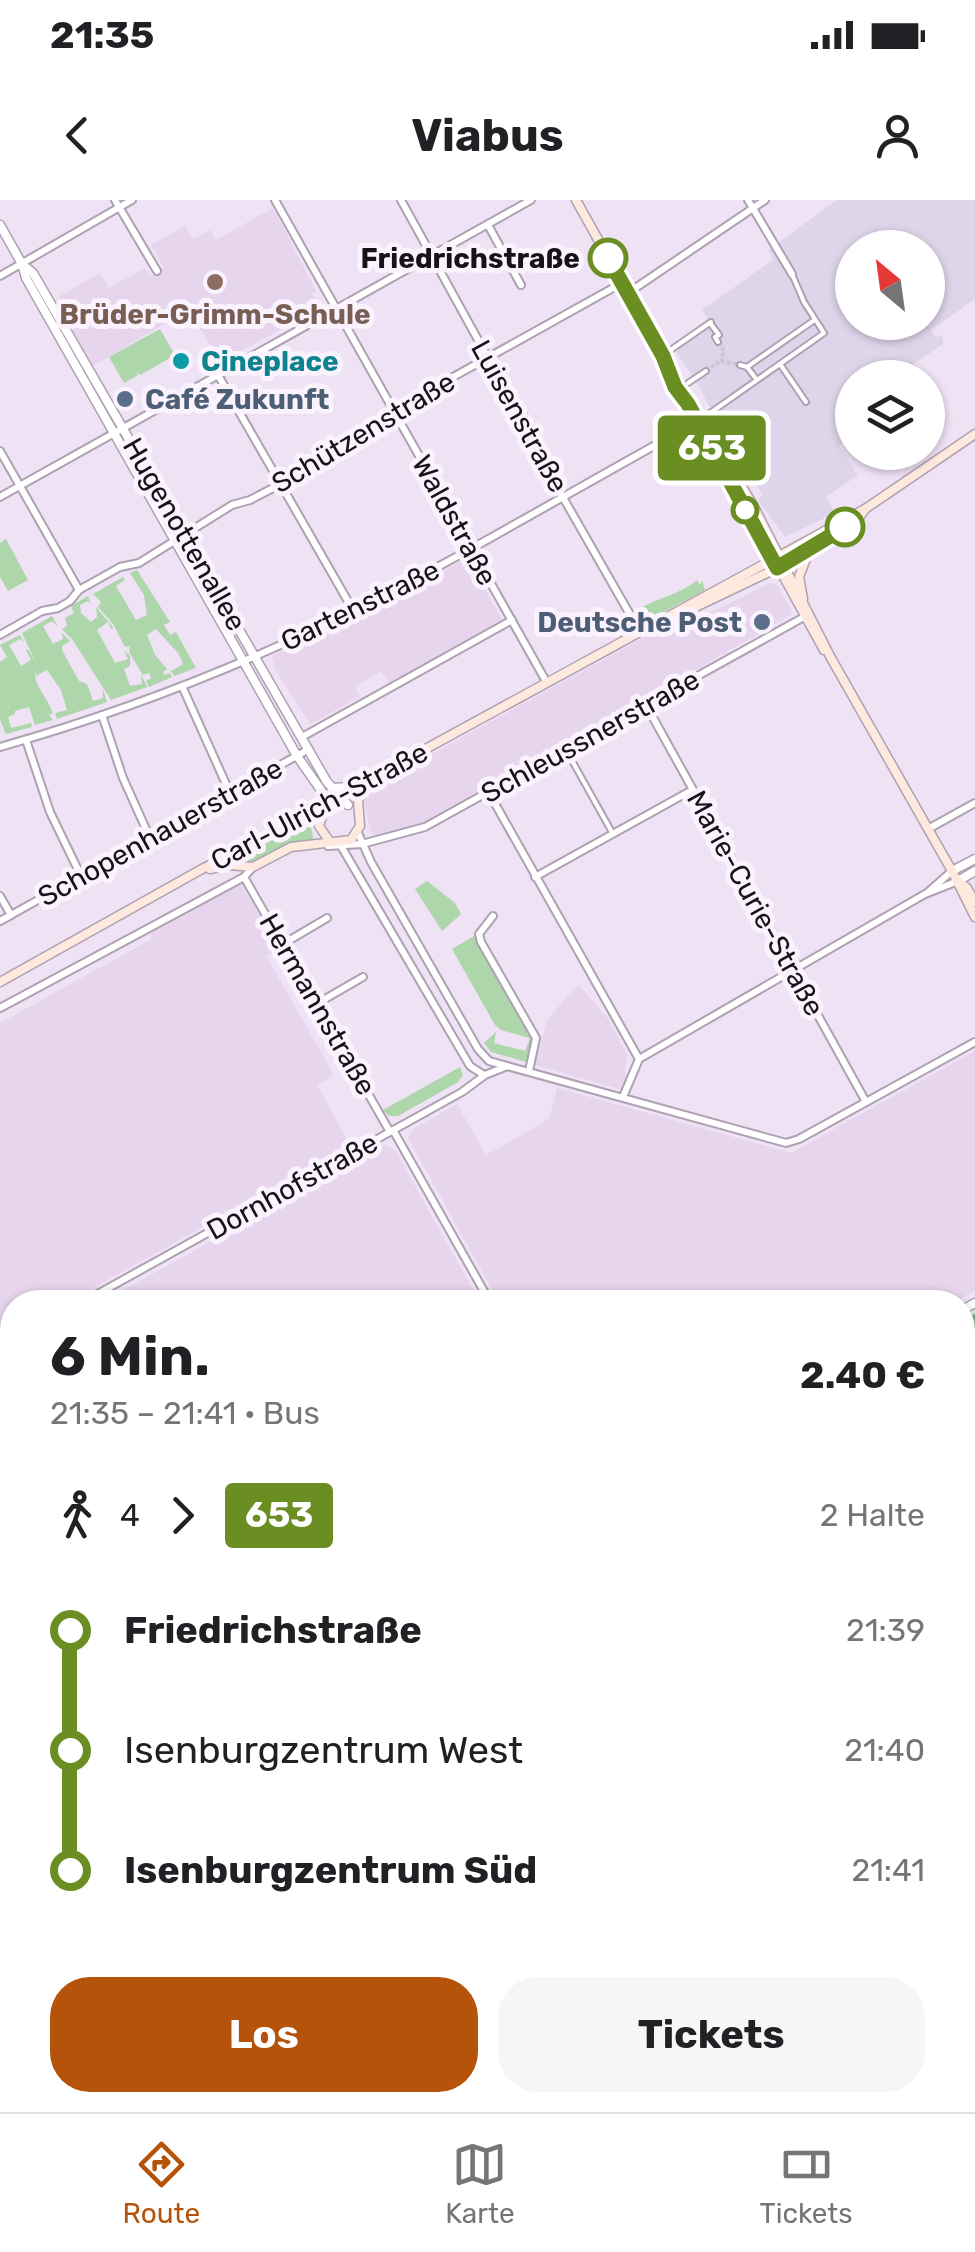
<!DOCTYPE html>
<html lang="de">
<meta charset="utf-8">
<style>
body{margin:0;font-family:Rubik,sans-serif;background:#f6f6f6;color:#202124;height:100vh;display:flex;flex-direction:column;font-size:38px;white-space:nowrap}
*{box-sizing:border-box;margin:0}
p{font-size:32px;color:#757577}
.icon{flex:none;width:55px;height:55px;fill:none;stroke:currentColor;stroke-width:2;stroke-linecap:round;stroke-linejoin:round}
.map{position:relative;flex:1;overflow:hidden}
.sheet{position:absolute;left:0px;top:1090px;width:975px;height:822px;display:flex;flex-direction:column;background:#fff;border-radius:40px 40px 0 0;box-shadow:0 2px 8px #0004}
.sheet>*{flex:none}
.badge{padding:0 20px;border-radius:8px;font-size:35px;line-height:65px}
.needle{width:65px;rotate:331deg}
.buttons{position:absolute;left:835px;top:30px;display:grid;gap:20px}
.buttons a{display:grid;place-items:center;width:110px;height:110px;border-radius:50%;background:#fff;box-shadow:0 2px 8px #0004;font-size:50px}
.map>.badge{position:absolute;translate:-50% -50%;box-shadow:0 0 0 5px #fff}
.legs{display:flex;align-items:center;gap:15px;height:110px;padding:0 50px;font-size:32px}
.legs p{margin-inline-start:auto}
.headline{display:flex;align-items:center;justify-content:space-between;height:170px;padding:0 50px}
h1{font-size:55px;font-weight:700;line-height:75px}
.primary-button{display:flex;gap:20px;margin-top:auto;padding:20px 50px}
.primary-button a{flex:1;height:115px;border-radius:40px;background:#b45309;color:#fff;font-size:40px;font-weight:700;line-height:115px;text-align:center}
.primary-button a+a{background:#f6f6f6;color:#202124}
ul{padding:0 50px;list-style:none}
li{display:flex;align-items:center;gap:35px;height:120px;font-size:38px}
li i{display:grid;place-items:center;width:15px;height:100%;margin:0 12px;background:currentColor}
li i::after{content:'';width:25px;height:25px;margin:-12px;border:8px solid;border-radius:50%;background:#fff}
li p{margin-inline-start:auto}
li:first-child i{background:linear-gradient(#0000 50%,currentColor 0)}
li:last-child i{background:linear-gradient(currentColor 50%,#0000 0)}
.status{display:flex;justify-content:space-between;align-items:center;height:70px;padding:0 50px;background:#fff;direction:ltr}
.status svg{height:28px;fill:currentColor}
header{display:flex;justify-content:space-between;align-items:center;height:130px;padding:0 50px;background:#fff;font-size:45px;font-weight:700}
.tab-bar{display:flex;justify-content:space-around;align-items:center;height:140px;border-top:2px solid #e0e0e0;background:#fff;font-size:28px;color:#757577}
.tab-bar a{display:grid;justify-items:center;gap:5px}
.tab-bar .selected{color:#b45309}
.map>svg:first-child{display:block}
.commercial{fill:#dfd5ea;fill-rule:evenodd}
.built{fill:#e6d5ed}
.green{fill:#add7aa}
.forest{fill:#84af82}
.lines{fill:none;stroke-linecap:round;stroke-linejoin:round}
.pedestrian-tunnel{stroke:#cec3d4;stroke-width:4;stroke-dasharray:4 2;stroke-linecap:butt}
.pedestrian-casing{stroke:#ada1b2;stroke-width:8}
.minor-casing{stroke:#ada1b2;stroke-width:10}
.tertiary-casing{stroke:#ada1b2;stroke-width:11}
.secondary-casing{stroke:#ada1b2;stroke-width:11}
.pedestrian{stroke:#fff;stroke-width:4}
.minor{stroke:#fff;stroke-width:6}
.tertiary{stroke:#fff;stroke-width:8}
.secondary{stroke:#fee9de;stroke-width:8}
.line-1-casing{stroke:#fff;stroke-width:22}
.line-1{stroke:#6b8e23;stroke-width:15}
.stop-1-dot{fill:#fff;stroke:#6b8e23;stroke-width:5}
.education-dot{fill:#8d6e63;stroke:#faf2fd;stroke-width:4}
.culture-dot{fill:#0f9aa8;stroke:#faf2fd;stroke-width:4}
.service-dot{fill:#5c6f8a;stroke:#faf2fd;stroke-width:4}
.labels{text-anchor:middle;stroke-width:10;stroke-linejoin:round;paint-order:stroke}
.stop-label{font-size:28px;font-weight:bold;fill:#161218;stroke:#faf2fd;text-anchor:end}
.education-label{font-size:28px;font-weight:bold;fill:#785e54;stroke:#faf2fd}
.culture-label{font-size:28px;font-weight:bold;fill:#0d838f;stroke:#faf2fd;text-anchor:start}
.service-label{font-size:28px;font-weight:bold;fill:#4e5e75;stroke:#faf2fd;text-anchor:start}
.street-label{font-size:28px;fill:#161218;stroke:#faf2fd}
</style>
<div class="status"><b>21:35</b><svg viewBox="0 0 49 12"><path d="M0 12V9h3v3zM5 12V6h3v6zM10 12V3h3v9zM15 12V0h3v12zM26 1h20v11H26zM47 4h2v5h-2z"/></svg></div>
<header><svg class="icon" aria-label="back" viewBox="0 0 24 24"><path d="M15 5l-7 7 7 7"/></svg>Viabus<svg class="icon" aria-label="person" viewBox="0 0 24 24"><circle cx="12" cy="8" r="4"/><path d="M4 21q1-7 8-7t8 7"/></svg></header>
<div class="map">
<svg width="975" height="1912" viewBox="0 0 975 1912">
<rect width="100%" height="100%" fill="#efe2f5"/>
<path class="commercial" d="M837,0H975V99L931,130L936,138L942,134L943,144L895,177L852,178V235L839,246L858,275L826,297L835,313L785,337L758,300L763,295L731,248L697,183L676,152L673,153L669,147L709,120L702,110L773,60L768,50ZM852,48H928V122H852Z"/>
<g class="built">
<polygon points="273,8 316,91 312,94 318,103 315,111 221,162 188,110 93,166 68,122 73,119 60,96 100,73 109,88 145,68 150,77 164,68 151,45 185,26 193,39 210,30 216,40"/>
<polygon points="464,360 469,362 501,418 499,422 389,484 381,471 355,487 360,497 310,524 275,469 272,456 371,409"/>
<polygon points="770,383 778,386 792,411 791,415 441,616 409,629 375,637 371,634 364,600 379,583 661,428 677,421 681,427"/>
<polygon points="237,685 243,687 279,748 266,756 334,875 317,885 350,945 68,1102 12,1102 12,1133 0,1140 0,823 150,740 152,731"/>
<polygon points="578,784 608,819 627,855 625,870 631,892 535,865 547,820"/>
<polygon points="975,851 975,1091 955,1102 499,1102 408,938 413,929 457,904 486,955 549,919 557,888 791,953"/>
<polygon points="385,945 395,950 480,1102 113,1102 118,1093"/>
<polygon points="12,1152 12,1618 1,1622 0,1159"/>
</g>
<g class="green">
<polygon points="160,129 175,155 140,175 136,171 138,175 124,183 109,157"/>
<polygon points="6,339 28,380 8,391 0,377 0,343"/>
<polygon points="137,370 170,422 164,425 170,435 176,432 196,468 174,476 171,471 183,464 178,453 156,429 147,435 155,455 167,469 163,472 164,475 170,473 172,477 149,487 146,481 151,478 149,473 143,475 129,452 130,446 125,447 113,424 98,407 101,402 93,394 123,377 125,380 116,386 136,420 147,415 144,395 130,373"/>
<path d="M697,380L700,385L702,380L705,390L647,421L638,418L635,412C654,398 678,396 697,380Z"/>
<polygon points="88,396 91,404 88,401 80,405 81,413 91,422 97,417 96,407 113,427 112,430 108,422 97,430 115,463 128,459 124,450 130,456 130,466 124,469 130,486 142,484 141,474 147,487 111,500 72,439 62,429 67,426 65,418 74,413 71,406"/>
<path d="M52,416L58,427L52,421L43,426L53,444L63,439L62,433L75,446L70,441L62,446V450L79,481L87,484L93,501L103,498V489L107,502L57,519L55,513L67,510L61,490L47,470L36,476L35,470C33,485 48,498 53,513L49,515L53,520L35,525L29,507L15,511V514L8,517L11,528L31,523L32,527L6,534L0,520V462L7,457L0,445L20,435L24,443L20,439L9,445L21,466L31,460L26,450L28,449L36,463L22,433Z"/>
<polygon points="309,619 314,641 251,663 231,660"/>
<polygon points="427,681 455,703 461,714 442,731 415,689"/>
<polygon points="474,736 532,839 526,862 491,852 484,843 496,832 494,843 525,851 530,838 501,830 495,825 452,749"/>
<polygon points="460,867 463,875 458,882 398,916 389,916 383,910"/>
</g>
<polygon class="forest" points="975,1114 975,1912 0,1912 0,1658 12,1670 12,1900 962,1900 962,1118"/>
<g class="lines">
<g class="pedestrian-tunnel">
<polyline points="719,142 724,151 721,161"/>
<polyline points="706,171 721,161 740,165"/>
</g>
<defs>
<g id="pedestrian">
<polyline points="710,123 719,135 715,137 718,142"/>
<polyline points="669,151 711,122"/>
<polyline points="780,164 806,202"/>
<polyline points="740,165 747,167 757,180"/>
<polyline points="747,167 813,121"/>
<polyline points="688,183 706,171"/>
<polyline points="703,218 824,133 804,102 792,74"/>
<polyline points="570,557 613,634"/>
</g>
<g id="minor">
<polyline points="115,0 157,71"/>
<polyline points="275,0 547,483"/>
<path d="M401,0L488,158C489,174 499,182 508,192C520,206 534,234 537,252L640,432"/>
<polyline points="748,0 792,74"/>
<polyline points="488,25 521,85"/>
<polyline points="0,76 132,0"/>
<polyline points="628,93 765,0"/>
<polyline points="218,175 353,410"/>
<polyline points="0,251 79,390"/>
<polyline points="0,297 531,0"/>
<polyline points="0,435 42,411 58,408 70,401 79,390 120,367 139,363 232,305 250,300 273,288 286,273 318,255 336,253 363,238 373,225 401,206 622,83"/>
<polyline points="182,486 230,593"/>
<polyline points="646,505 866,902"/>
<polyline points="102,515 123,578 150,638"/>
<polyline points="302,537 512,420"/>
<polyline points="26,540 50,612 81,676"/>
<path d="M0,547C117,514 231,470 341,417C463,357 581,285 701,220"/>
<polyline points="489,593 639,859"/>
<polyline points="928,629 975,603"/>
<polyline points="358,633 371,662 478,849 489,861 786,943 799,939 975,842"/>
<polyline points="328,646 362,644 425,627 804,417"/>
<polyline points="341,646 470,866 484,875"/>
<polyline points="244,677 390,932"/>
<polyline points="535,677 692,590"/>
<polyline points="927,693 952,671"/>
<polyline points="0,696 11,715 0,721"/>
<polyline points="11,715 309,549"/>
<polyline points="493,716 479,734 481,742 536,838 529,871"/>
<polyline points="283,744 327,718"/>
<polyline points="318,803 363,777"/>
<polyline points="0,808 244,677 253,667"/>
<polyline points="623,897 639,859 925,694 958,681"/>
<polyline points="393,930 490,1102"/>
<polyline points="83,1102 462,892 485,875 505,867"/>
<polyline points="0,1149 12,1142"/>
</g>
<g id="tertiary">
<polyline points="0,25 22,64 26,78 297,556 323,593 325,607"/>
<polyline points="22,64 33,73 327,582 348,605"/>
<polyline points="333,588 348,587 360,581"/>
<polyline points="952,671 975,659"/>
<polyline points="958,681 975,671"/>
<polyline points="962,1110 975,1103"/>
<polyline points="0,1629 12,1629"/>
</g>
<g id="secondary">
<polyline points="576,0 663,156 753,305 831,458 952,671 975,717"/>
<polyline points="668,170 686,201"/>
<polyline points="715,252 824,450"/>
<polyline points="803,399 799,377 807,356"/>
<polyline points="658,425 790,362 859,318 865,309"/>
<polyline points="325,607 319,626 330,642"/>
<polyline points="210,669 229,665 253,667 291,647 351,640 360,626 358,600 371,580"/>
<polyline points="958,681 967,688 975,702"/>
<polyline points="0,782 202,669 331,604 354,588 865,309 975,234"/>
</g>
</defs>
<use href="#pedestrian" class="pedestrian-casing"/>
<use href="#minor" class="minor-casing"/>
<use href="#tertiary" class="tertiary-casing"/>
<use href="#secondary" class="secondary-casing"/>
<use href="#pedestrian" class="pedestrian"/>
<use href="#minor" class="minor"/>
<use href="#tertiary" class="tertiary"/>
<use href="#secondary" class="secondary"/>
</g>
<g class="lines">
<defs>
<polyline id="line-1" points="608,58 663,156 675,187 688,204 777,368 845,327"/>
</defs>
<use href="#line-1" class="line-1-casing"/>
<use href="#line-1" class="line-1"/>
</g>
<g class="stop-1-dot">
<circle cx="608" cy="58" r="18"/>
<circle cx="745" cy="310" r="12"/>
<circle cx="845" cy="327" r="18"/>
</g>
<circle class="education-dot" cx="215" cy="82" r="10"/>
<circle class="culture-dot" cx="181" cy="161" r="10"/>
<g class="service-dot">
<circle cx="125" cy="199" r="10"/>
<circle cx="762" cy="422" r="10"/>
</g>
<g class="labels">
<g class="stop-label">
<text x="580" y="68">Friedrichstraße</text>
</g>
<g class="education-label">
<text x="215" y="124">Brüder-Grimm-Schule</text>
</g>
<g class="culture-label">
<text x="201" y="171">Cineplace</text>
</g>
<g class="service-label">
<text x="145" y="209">Café Zukunft</text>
<text x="742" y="432" text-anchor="end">Deutsche Post</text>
</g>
<g class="street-label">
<text transform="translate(520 216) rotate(61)" y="10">Luisenstraße</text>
<text transform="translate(363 232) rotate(-31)" y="10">Schützenstraße</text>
<text transform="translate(455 320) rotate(61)" y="10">Waldstraße</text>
<text transform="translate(185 334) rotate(60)" y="10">Hugenottenallee</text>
<text transform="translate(360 405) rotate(-26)" y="10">Gartenstraße</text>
<text transform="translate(590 536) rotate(-29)" y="10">Schleussnerstraße</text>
<text transform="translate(319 606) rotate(-28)" y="10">Carl-Ulrich-Straße</text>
<text transform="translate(160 632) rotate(-29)" y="10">Schopenhauerstraße</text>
<text transform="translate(756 703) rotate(61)" y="10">Marie-Curie-Straße</text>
<text transform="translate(318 804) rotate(60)" y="10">Hermannstraße</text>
<text transform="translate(292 986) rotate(-29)" y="10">Dornhofstraße</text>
</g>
</g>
</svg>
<div class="buttons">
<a><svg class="needle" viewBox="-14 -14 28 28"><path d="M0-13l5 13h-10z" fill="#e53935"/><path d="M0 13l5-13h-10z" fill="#757577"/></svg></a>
<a><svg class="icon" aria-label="layers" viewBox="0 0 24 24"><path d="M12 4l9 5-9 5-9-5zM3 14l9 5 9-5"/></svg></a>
</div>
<b class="badge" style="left:712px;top:248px;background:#6b8e23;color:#fff">653</b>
<section class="sheet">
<div class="headline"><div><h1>6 Min.</h1><p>21:35 – 21:41 · Bus</p></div><b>2.40 €</b></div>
<div class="legs"><svg class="icon" aria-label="walk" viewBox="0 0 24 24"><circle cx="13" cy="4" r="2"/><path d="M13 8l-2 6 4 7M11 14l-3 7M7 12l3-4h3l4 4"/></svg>4<svg class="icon" aria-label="forward" viewBox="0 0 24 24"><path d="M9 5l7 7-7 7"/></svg><b class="badge" style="background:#6b8e23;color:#fff">653</b><p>2 Halte</p></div>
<ul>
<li><i style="color:#6b8e23"></i><b>Friedrichstraße</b><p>21:39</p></li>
<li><i style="color:#6b8e23"></i><span>Isenburgzentrum West</span><p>21:40</p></li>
<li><i style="color:#6b8e23"></i><b>Isenburgzentrum Süd</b><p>21:41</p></li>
</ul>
<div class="primary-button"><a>Los</a><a>Tickets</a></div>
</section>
</div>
<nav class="tab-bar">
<a class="selected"><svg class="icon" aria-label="directions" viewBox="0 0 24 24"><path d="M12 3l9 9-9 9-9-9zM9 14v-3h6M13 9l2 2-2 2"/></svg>Route</a>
<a><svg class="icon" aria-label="map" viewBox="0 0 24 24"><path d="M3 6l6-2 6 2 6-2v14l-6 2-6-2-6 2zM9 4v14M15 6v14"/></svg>Karte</a>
<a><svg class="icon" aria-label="tickets" viewBox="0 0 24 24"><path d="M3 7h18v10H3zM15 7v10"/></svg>Tickets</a>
</nav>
